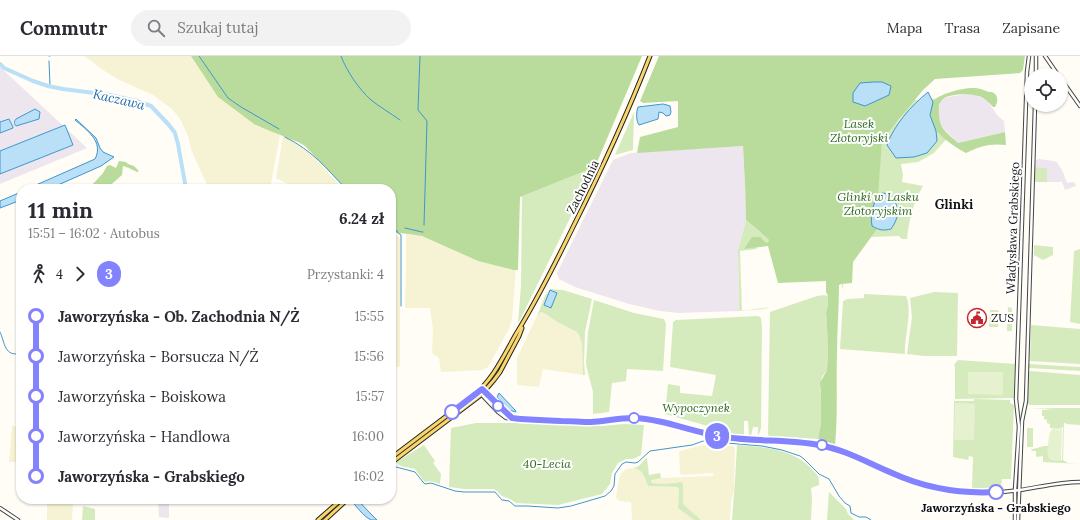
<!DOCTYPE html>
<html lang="pl">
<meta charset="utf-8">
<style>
body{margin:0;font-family:Lora,serif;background:#f2f2f3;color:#2b2b33;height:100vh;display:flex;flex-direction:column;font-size:15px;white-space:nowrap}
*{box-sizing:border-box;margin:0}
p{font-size:13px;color:#7c7c81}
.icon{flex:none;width:22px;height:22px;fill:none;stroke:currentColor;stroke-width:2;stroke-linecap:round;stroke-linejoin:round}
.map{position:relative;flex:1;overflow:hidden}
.panel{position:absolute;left:16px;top:128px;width:380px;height:320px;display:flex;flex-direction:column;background:#fff;border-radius:16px;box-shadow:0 1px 3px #0004}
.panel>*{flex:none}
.badge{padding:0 8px;border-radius:13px;font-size:14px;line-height:26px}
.buttons{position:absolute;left:1024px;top:12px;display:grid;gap:8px}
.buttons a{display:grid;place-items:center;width:44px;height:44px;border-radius:50%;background:#fff;box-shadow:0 1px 3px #0004;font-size:20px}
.map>.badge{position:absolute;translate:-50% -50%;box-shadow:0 0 0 2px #fff}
.legs{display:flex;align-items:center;gap:6px;height:44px;padding:0 12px;font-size:13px}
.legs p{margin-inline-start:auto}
.summary{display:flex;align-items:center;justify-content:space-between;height:68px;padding:0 12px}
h1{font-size:22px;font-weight:700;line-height:30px}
ul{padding:0 12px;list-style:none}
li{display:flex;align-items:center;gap:14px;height:40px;font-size:15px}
li i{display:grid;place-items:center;width:6px;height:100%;margin:0 5px;background:currentColor}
li i::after{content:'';width:10px;height:10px;margin:-5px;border:3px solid;border-radius:50%;background:#fff}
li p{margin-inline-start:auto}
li:first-child i{background:linear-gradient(#0000 50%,currentColor 0)}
li:last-child i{background:linear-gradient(currentColor 50%,#0000 0)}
header{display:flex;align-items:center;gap:24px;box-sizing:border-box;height:56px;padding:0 20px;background:#fff;border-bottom:1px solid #e1e1e2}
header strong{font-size:19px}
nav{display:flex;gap:22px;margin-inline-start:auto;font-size:14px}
.search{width:280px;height:36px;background:#f2f2f3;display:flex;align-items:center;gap:10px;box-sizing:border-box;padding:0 14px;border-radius:22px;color:#7c7c81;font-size:15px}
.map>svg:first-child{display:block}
.industrial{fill:#eee6ef}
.farmland{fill:#f6f3d4}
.green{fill:#d5ebbd}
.forest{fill:#b9dc9c}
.pitch{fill:#e6f2cf}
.water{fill:#b9e0f7;stroke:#3f96cf}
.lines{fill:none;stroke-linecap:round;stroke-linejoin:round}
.stream{stroke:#3f96cf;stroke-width:1}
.river{stroke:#b9e0f7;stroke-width:4}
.minor-casing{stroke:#444;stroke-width:4.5}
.major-casing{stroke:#222;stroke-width:5}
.minor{stroke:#fff;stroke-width:2.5}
.major{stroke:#f9d66b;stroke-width:3}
.line-1-casing{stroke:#fff;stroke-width:9}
.line-1{stroke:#8383ff;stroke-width:6}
.stop-1-dot{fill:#fff;stroke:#8383ff;stroke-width:2}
.labels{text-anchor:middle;stroke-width:4;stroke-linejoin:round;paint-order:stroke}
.park-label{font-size:12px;font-style:italic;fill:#2f6b1f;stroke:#fff}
.street-label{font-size:12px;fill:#111;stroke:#fff}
.poi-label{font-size:12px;fill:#111;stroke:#fff;text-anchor:start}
.stop-label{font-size:12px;font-weight:bold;fill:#111;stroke:#fff}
.water-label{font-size:13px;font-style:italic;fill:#1768a6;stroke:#fff}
.neighbourhood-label{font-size:13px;font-weight:bold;fill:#111;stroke:#fff}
</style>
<header>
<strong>Commutr</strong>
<div class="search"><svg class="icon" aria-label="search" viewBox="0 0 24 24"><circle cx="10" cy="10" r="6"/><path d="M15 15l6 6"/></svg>Szukaj tutaj</div>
<nav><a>Mapa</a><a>Trasa</a><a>Zapisane</a></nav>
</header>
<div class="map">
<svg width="1080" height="464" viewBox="0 0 1080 464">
<rect width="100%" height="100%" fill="#fffdf5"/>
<g class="industrial">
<polygon points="0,11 87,92 0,128"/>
<polygon points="967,38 976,39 987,44 997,59 1004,65 1005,76 958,87 941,70 938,63 939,48 943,43 948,41"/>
<polygon points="743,90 745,128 746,164 738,194 739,255 679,257 660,255 629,248 575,231 559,223 557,217 613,104 631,97"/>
<polygon points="1039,103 1054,105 1057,106 1062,114 1067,127 1074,126 1076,130 1065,134 1062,126 1047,126 1047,112 1035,111 1036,104"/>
<polygon points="158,443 169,443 169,462 159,461"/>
</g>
<g class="farmland">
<polygon points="84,0 191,0 235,54 255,68 280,79 270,133 209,133 192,96 188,80 180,63 172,53 153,39 119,24 103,14"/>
<polygon points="283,80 298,88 310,97 343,133 298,133 276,122"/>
<polygon points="391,175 400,182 400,311 391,310"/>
<polygon points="406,177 422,180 478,205 516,214 512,263 509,273 494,300 488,311 483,314 441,316 439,302 432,297 433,274 430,252 405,252 406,213"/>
<polygon points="541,256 544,257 559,267 577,276 579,279 582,287 583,319 543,313 539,331 517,329 517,302 537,260"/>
<polygon points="12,370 21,371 21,406 9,406"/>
<polygon points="703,389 733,390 735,392 734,435 731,445 730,464 701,464 683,448 683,428 676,426 661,428 653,427 651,425 652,424 661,422 713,420 713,417 682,419 680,417 679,397 680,395"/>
<polygon points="634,412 638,412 641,414 648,430 678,431 679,435 678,452 694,464 632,464 631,446 620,445 617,443 616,441 619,423 621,417 627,413"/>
<polygon points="47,443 73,448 72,464 47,464"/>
</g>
<g class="green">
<path d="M941,42L933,55L935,66L949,80L934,97L918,106L901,108L903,119L902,126L923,130C913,147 909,164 907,183H902L899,180L870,181L844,214L843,231L842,232L845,117L900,63L905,55L906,45Z"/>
<polygon points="634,56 633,94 615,99"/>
<polygon points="595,111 518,268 521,230 522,140"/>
<polygon points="1035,111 1047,112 1047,126 1035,126"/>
<path d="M746,164L757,173L769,184L767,187L763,184L761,181L744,193L756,191L757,193L740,195L742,254H741C750,255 762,251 769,252L754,254L734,255L739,254L738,194Z"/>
<polygon points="1034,189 1053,191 1053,199 1043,204 1034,199"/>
<polygon points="1080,193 1080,268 1070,266 1074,195"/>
<polygon points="550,233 563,234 592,243 585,276 584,306 585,319 583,319 582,287 579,279 577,276 559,267 544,257 541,256 537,260 545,240"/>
<polygon points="934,236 958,237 957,300 924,300 907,298 912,261 910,242"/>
<path d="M864,238L906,240C913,254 904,282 905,298L840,293L843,245L848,243L864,242Z"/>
<polygon points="824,239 828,240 828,250 826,256 827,271 828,297 827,314 822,321 820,333 821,339 821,367 818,383 769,380 768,378 770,256 817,240"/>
<polygon points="594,244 634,257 664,263 666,268 663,315 627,313 626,325 612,327 609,356 593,358 593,336 587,313 586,307 588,276"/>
<polygon points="1008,251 1012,252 1012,275 1007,275"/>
<polygon points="990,254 997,254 999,255 998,271 990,271 989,270"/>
<polygon points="758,260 761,262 762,271 761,372 759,378 758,379 758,371 753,371 751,380 749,379 748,365 744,365 744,379 718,377 713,375 711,372 708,370 665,358 668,328 680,330 680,337 712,340 716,319 670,311 673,266 676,264"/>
<polygon points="1031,269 1080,273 1080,308 1030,305"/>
<polygon points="958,304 1015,308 1014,342 955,343 955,311 954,309"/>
<polygon points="1029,308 1080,311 1080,315 1029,312"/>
<polygon points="1030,315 1080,319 1080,349 1029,349 1028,347 1029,316"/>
<polygon points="974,343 1010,344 1010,347 1014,349 1011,423 1002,423 1001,431 972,433 973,401 969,400 968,404 953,401 954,345 974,345"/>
<path d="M1029,352H1080V369L1066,368V367H1064L1063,404L1068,407L1080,408L1043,406V400L1036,401V395H1032L1031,393H1027H1032L1033,394V393L1044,390H1048C1047,403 1049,405 1062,404L1063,371H1060V373L1050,372V368L1047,367V364L1044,363V360H1042V354L1054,353Z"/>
<polygon points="476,367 520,367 602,370 624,368 644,369 641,399 633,403 626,403 618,407 612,417 610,428 602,438 558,449 516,447 510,443 502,440 497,435 494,433 464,433 449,431 451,372"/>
<rect x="1027" y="372" width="6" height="19"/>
<path d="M424,389L435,405L433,407L441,418L440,428L431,425L425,426L423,424L415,413C408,410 401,413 396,406Z"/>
<path d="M737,389C762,391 790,392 810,411C812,414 816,417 818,420C819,423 819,426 819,429L811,432L812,442L811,464H732L735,425Z"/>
<path d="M646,402H647L649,419L660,417L661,422L652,424L651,425L652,427L661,428L682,426L683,428V448L701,464H694L678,452L679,435L678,431L648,430C645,423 643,413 634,412L639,410Z"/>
<polygon points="829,436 846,453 848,458 854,464 827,464"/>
<polygon points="83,450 95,453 95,464 82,464"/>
</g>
<g class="forest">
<polygon points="191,0 642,0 595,111 520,141 518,214 514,214 478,205 422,180 409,178 397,177 391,172 391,133 346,133 305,90 298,86 270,75 254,68 218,41"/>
<path d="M659,0H1025L1023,14L1020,17L935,23L923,34L882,84L878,140L872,155V170L877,173L853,206L852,227L841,228L839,229C839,252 837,274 837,297C836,327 838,358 835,389L818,383L821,367V339L820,327L827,314L828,297L827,271L826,256L828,250V240L826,236V225L778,227L768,190L744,193L752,181H761L763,184L767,187L769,184L757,173L746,164L745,128L743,90L637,97L640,81L678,71V45L643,47L640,45Z"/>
<path d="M970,32C979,32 978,32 986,35C988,36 990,36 992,36C999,39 998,46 995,51H993C990,48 987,44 983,42C975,37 951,37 943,43C941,45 940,47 939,48C938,72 942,72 958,87L1005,76L1006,89C991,87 979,90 966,97C958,93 943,83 937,75C931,68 928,54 933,46C938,38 960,33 970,32Z"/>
<polygon points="119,105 126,106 128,108 134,110 139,115 137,116 129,112 123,110 122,119 106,133 92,133 91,130 103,117 107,110 110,109 116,112"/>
</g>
<g class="pitch">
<polygon points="968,316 1003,316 1003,339 968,338"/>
<polygon points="955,347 975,348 974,384 954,384"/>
<path d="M1060,371H1062L1061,404C1058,404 1054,404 1051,403C1050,402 1049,401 1049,400C1047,398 1048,393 1048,390C1049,383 1048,367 1060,375Z"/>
</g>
<g class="water">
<polygon points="873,26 882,26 891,30 889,39 865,50 853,46 853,37 860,27"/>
<path d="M928,36L933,46L930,59L936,75L937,85L927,97L914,101L896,102L887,89C894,69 911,50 928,36Z"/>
<path d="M663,48L667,49L670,50L671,56L670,59L666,60L663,57L659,56L658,63L639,69C636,65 636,56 638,51Z"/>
<path d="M35,53L40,56L39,63L16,70C14,68 14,65 16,63Z"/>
<polygon points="9,63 13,71 13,72 0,77 0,66"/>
<path d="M76,63L96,82L100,92L103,96L114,101L101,110L49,133H27L95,103C104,86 87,74 75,64Z"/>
<polygon points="65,69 73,89 0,118 0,95"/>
<polygon points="21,136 21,144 0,152 0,145"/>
<path d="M882,137L890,138C900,151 900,160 891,173C883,175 879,174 872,170C870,159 873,143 882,137Z"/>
<polygon points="550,234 557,237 551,252 544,249"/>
<polygon points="499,337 515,354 516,356 509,354 497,341"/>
<path d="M352,443H357L368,455L377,464C376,464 372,464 371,464C363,460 356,450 351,444Z"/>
</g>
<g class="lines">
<g class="stream">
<polyline points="49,0 50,0"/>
<polyline points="199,0 228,42 241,51 279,73"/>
<path d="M341,0C347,16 359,33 371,44C380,51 390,57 400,64"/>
<polyline points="420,0 418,54 427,65 424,169"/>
<polyline points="49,5 50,30"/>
<path d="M285,81C313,95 325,111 346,133"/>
<polyline points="391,172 397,175 398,177 401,179 401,250"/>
<polyline points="405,172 422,176 423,176"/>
<path d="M0,276C5,286 4,302 21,297"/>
<polyline points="394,407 396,411 415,416 423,426 425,428 431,427 455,435 464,436 495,436 502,444 509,445 515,450 528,450 558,452 571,450 605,440 611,435 614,430 615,418 622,408 626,406 635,407 638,406 650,395 692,389 703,385 762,390 782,394 800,400 804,403 819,418 829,423 839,440 845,447 850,450 851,457 859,461 866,461 871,464"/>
</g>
<polyline class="river" points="0,8 4,12 33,25 48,30 63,33 110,39 137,45 151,50 169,69 175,77 178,88 186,133"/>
<defs>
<g id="minor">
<polyline points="1045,0 1058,19"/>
<polyline points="1036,19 1036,0"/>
<polyline points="1061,23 1080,50"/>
<polyline points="482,333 511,362"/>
<path d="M479,336L498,356L506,362C521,363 536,363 551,364C564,365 578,366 591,366C606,365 620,361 636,362C664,364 690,376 718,380C749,385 781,383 811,387C856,393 892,422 936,432C963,438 993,438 1020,434C1040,431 1060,426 1080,426"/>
<polyline points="0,452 18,464"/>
<polyline points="1015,464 1015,434 1019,371 1016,343 1027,16 1029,0"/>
<polyline points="1018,464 1022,365 1026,345 1035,49"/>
</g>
<g id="major">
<path d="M391,402L473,340C494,322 503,301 516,278C537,244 555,208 573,171C601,115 627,59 650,0"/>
<polyline points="391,407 481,339 494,324 500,316 519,280 522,272"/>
<polyline points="318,464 342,443"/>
<polyline points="325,464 348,443"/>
</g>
</defs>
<use href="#minor" class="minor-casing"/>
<use href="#major" class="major-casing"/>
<use href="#minor" class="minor"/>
<use href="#major" class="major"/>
</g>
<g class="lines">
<defs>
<path id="line-1" d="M452,356L473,340L482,333L512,362C528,364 545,364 561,365C571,365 581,366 591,366C605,365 619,362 633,362C665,363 694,377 725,381C756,386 788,383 819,389C846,394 868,407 892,417C925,432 960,438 996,436"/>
</defs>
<use href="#line-1" class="line-1-casing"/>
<use href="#line-1" class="line-1"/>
</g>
<defs>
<symbol id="civic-ring" viewBox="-11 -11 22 22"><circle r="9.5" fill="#fff" stroke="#c4262e" stroke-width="1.5"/><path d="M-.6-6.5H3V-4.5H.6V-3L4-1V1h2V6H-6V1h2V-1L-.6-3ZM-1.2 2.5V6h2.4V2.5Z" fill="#c4262e"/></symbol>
</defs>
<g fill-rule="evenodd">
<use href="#civic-ring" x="966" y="251" width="22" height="22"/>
</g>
<g class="stop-1-dot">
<circle cx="498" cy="350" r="5"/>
<circle cx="452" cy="356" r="7"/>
<circle cx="634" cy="362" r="5"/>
<circle cx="822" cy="389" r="5"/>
<circle cx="996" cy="436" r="7"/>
</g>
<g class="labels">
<g class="park-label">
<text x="859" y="72">Lasek<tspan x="859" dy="14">Złotoryjski</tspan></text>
<text x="878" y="145">Glinki w Lasku<tspan x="878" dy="14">Złotoryjskim</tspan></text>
<text x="696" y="356">Wypoczynek</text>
<text x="547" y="412">40-Lecia</text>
</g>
<g class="street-label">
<text transform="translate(583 131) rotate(-64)" y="4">Zachodnia</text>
<text transform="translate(1013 172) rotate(-88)" y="4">Władysława Grabskiego</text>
</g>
<g class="poi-label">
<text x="991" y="266">ZUS</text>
</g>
<g class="stop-label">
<text x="996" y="456">Jaworzyńska - Grabskiego</text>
</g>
<g class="water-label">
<text transform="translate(119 43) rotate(13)" y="5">Kaczawa</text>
</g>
<g class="neighbourhood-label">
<text x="954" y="153">Glinki</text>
</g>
</g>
</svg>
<div class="buttons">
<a><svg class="icon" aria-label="locate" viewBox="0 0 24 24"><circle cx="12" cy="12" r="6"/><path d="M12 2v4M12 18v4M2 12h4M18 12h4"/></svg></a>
</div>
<b class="badge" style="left:717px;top:380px;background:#8383ff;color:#fff">3</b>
<section class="panel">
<div class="summary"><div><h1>11 min</h1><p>15:51 – 16:02 · Autobus</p></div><b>6.24 zł</b></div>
<div class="legs"><svg class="icon" aria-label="walk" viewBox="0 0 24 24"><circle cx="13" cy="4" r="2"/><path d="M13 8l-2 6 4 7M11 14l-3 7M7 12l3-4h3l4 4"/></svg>4<svg class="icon" aria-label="forward" viewBox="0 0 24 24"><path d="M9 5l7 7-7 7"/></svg><b class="badge" style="background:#8383ff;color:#fff">3</b><p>Przystanki: 4</p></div>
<ul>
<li><i style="color:#8383ff"></i><b>Jaworzyńska - Ob. Zachodnia N/Ż</b><p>15:55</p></li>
<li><i style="color:#8383ff"></i><span>Jaworzyńska - Borsucza N/Ż</span><p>15:56</p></li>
<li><i style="color:#8383ff"></i><span>Jaworzyńska - Boiskowa</span><p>15:57</p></li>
<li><i style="color:#8383ff"></i><span>Jaworzyńska - Handlowa</span><p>16:00</p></li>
<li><i style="color:#8383ff"></i><b>Jaworzyńska - Grabskiego</b><p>16:02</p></li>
</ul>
</section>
</div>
